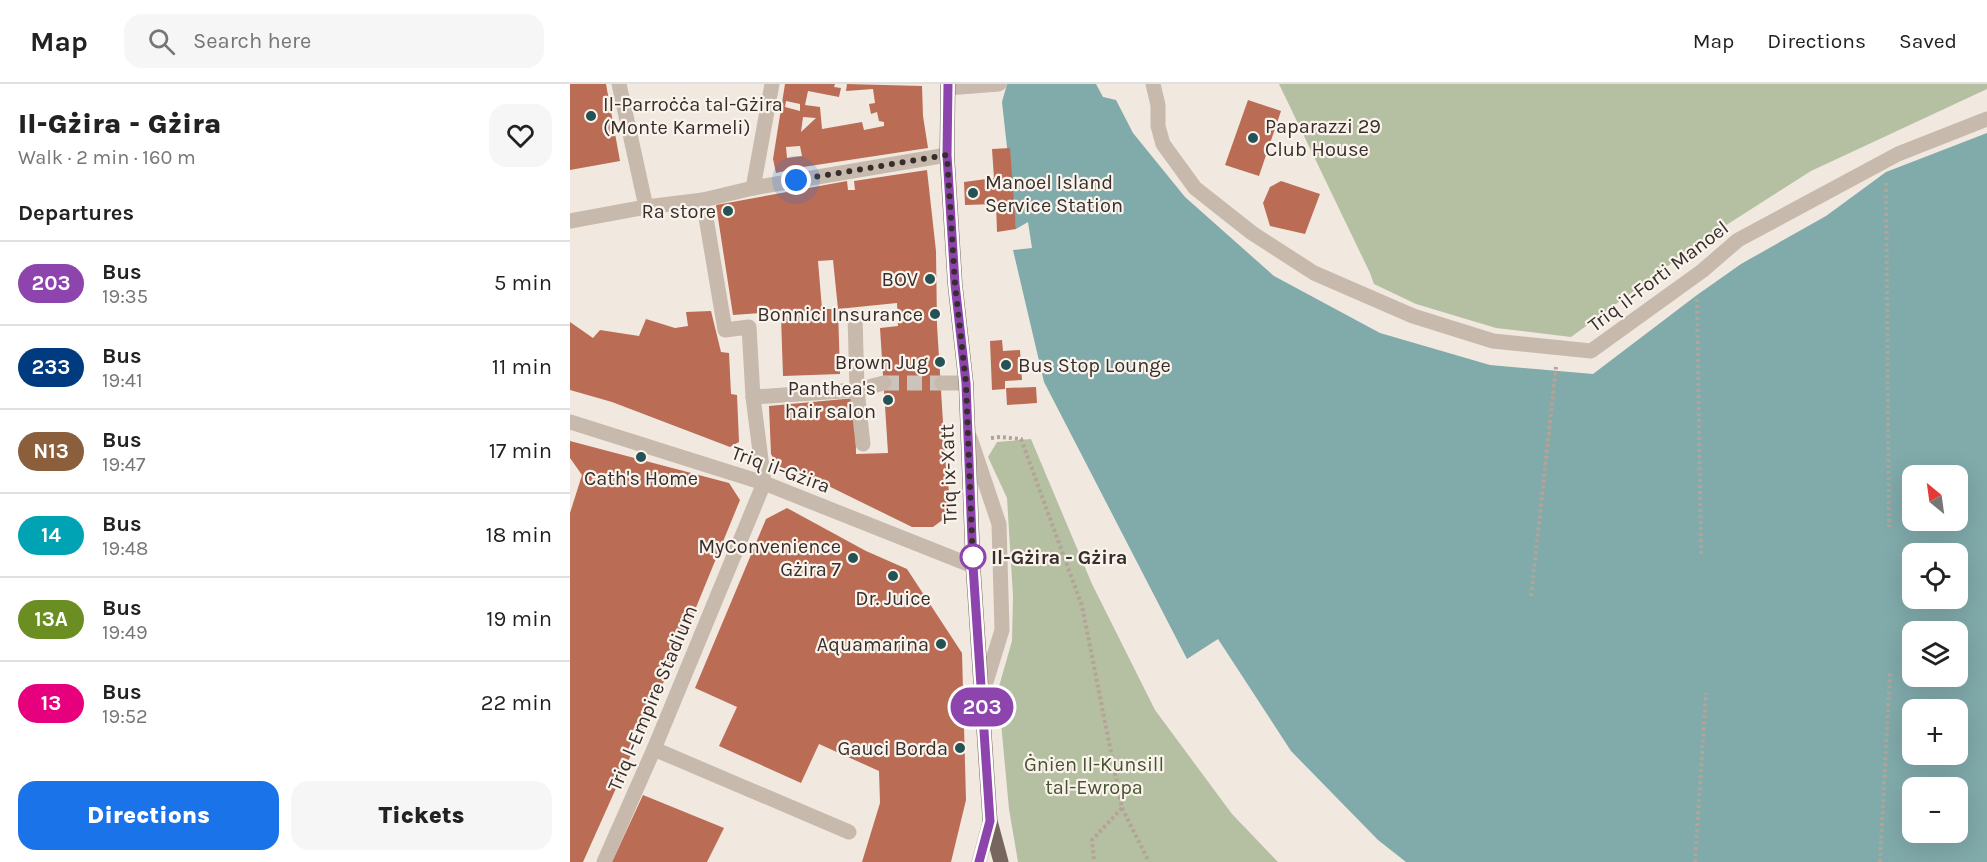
<!DOCTYPE html>
<meta charset="utf-8">
<style>
body{margin:0;font-family:Karla,sans-serif;background:#f6f6f6;color:#222;height:100vh;display:flex;flex-direction:column;font-size:22px;white-space:nowrap}
*{box-sizing:border-box;margin:0}
p{font-size:20px;color:#767676}
.icon{flex:none;width:33px;height:33px;fill:none;stroke:currentColor;stroke-width:2;stroke-linecap:round;stroke-linejoin:round}
.map{position:relative;flex:1;overflow:hidden}
.drawer{display:flex;flex-direction:column;background:#fff;width:570px}
.drawer>*{flex:none}
.badge{padding:0 12px;border-radius:20px;font-size:21px;line-height:39px}
.needle{width:39px;rotate:331deg}
.fabs{position:absolute;left:1332px;top:381px;display:grid;gap:12px}
.fabs a{display:grid;place-items:center;width:66px;height:66px;border-radius:12px;background:#fff;box-shadow:0 6px 24px #0002;font-size:30px}
.you{position:absolute;width:30px;height:30px;margin:-15px;border:4px solid #fff;border-radius:50%;background:#1a73e8;box-shadow:0 0 0 9px #1a73e833}
.map>.badge{position:absolute;translate:-50% -50%;box-shadow:0 0 0 3px #fff}
h2{padding:0 18px;font-size:22px;line-height:54px}
.round{display:grid;place-items:center;flex:none;width:63px;height:63px;border-radius:18px;background:#f6f6f6}
.headline{display:flex;align-items:center;justify-content:space-between;height:102px;padding:0 18px}
h1{font-size:28px;font-weight:800;line-height:45px}
.cta{display:flex;gap:12px;margin-top:auto;padding:12px 18px}
.cta a{flex:1;height:69px;border-radius:18px;background:#1a73e8;color:#fff;font-size:24px;font-weight:800;line-height:69px;text-align:center}
.cta a+a{background:#f6f6f6;color:#222}
ul{padding:0;list-style:none}
li{display:flex;align-items:center;gap:18px;height:84px;padding:0 18px;border-top:2px solid #e0e0e0}
li div{flex:1}
li b{display:block;font-size:22px}
li em{font-style:normal}
li .badge{min-width:66px;font-weight:700;text-align:center}
header{display:flex;align-items:center;gap:36px;box-sizing:border-box;height:84px;padding:0 30px;background:#fff;border-bottom:2px solid #e0e0e0}
header strong{font-size:28px}
nav{display:flex;gap:33px;margin-inline-start:auto;font-size:21px}
.search{width:420px;height:54px;background:#f6f6f6;display:flex;align-items:center;gap:15px;box-sizing:border-box;padding:0 21px;border-radius:18px;color:#767676;font-size:22px}
main{display:flex;flex:1;min-height:0}
.map>svg:first-child{display:block}
.green{fill:#b5bfa1}
.water{fill:#81aaab;fill-rule:evenodd}
.building{fill:#bb6c54;fill-rule:evenodd}
.lines{fill:none;stroke-linecap:round;stroke-linejoin:round}
.minor-tunnel{stroke:#ccc4bc;stroke-width:15;stroke-dasharray:15 8;stroke-linecap:butt}
.path{stroke:#b4a397;stroke-width:4;stroke-dasharray:3 3;stroke-linecap:butt}
.minor{stroke:#c8b9ad;stroke-width:15}
.major{stroke:#77665d;stroke-width:15}
.line-casing{stroke:#fff;stroke-width:14}
.line{stroke:#8e44ad;stroke-width:9}
.walk{stroke:#372e2b;stroke-width:6;stroke-dasharray:0 10.8}
.poi-dot{fill:#245255;stroke:#f9f3ec;stroke-width:2}
.stop-dot{fill:#fff;stroke:#8e44ad;stroke-width:3}
.labels{text-anchor:middle;stroke-width:4.5;stroke-linejoin:round;paint-order:stroke}
.poi-label{font-size:20px;fill:#372e2b;stroke:#f9f3ec;text-anchor:end}
.street-label{font-size:20px;fill:#372e2b;stroke:#f9f3ec}
.stop-label{font-size:20px;font-weight:bold;fill:#372e2b;stroke:#f9f3ec;text-anchor:start}
.park-label{font-size:20px;fill:#475331;stroke:#f9f3ec}
</style>
<header>
<strong>Map</strong>
<div class="search"><svg class="icon" aria-label="search" viewBox="0 0 24 24"><circle cx="10" cy="10" r="6"/><path d="M15 15l6 6"/></svg>Search here</div>
<nav><a>Map</a><a>Directions</a><a>Saved</a></nav>
</header>
<main>
<section class="drawer">
<div class="headline"><div><h1>Il-Gżira - Gżira</h1><p>Walk · 2 min · 160 m</p></div><a class="round"><svg class="icon" aria-label="heart" viewBox="0 0 24 24"><path d="M12 20l-8-8c-3-5 5-10 8-4 3-6 11-1 8 4z"/></svg></a></div>
<h2>Departures</h2>
<ul>
<li><span class="badge" style="background:#8e44ad;color:#fff">203</span><div><b>Bus</b><p>19:35</p></div><em>5 min</em></li>
<li><span class="badge" style="background:#003b80;color:#fff">233</span><div><b>Bus</b><p>19:41</p></div><em>11 min</em></li>
<li><span class="badge" style="background:#8b5e3c;color:#fff">N13</span><div><b>Bus</b><p>19:47</p></div><em>17 min</em></li>
<li><span class="badge" style="background:#00a3b4;color:#fff">14</span><div><b>Bus</b><p>19:48</p></div><em>18 min</em></li>
<li><span class="badge" style="background:#6b8e23;color:#fff">13A</span><div><b>Bus</b><p>19:49</p></div><em>19 min</em></li>
<li><span class="badge" style="background:#e6007e;color:#fff">13</span><div><b>Bus</b><p>19:52</p></div><em>22 min</em></li>
</ul>
<div class="cta"><a>Directions</a><a>Tickets</a></div>
</section>
<div class="map">
<svg width="1417" height="778" viewBox="0 0 1417 778">
<rect width="100%" height="100%" fill="#f1e9e0"/>
<g class="green">
<polygon points="709,0 1417,0 1417,5 1241,87 1136,154 1001,253 926,244 846,220 804,200 800,189"/>
<polygon points="461,355 522,500 585,626 662,730 708,778 448,778 439,725 428,606 442,557 443,512 437,414 418,373 427,358"/>
</g>
<path class="water" d="M437,0H526L533,13L546,16L563,49L615,113L704,192L810,249L920,281L1023,290L1127,211L1171,180L1256,132L1316,88L1417,49V778H836L808,756L721,667L648,555L617,575L474,298L443,166L462,164L458,138L446,145L432,18ZM1342,392H1388V436H1342ZM1342,470H1388V514H1342ZM1342,548H1388V592H1342ZM1342,626H1388V670H1342ZM1342,704H1388V748H1342Z"/>
<g class="building">
<polygon points="0,0 36,0 50,77 0,86"/>
<path d="M215,0H265L264,3L271,4L269,13L238,7L235,21L250,23L252,45L292,38L294,46L314,42V38L309,37L307,28L301,30L299,20L305,19L303,5L276,7L277,0L352,2L353,32L358,64L233,83L206,89L203,75ZM216,17L230,20V27L215,23ZM233,33L246,34L231,48ZM230,62L232,72L217,74L216,63Z"/>
<polygon points="678,16 711,27 689,92 655,81"/>
<polygon points="440,64 446,145 427,148 426,120 395,121 394,98 424,94 422,65"/>
<polygon points="357,86 366,167 367,241 375,371 380,417 375,434 363,443 342,443 234,390 208,383 201,370 199,322 285,314 286,370 318,369 310,244 328,242 327,219 268,225 263,176 248,177 252,225 268,225 270,290 213,292 211,233 220,232 220,227 163,231 146,121 277,97 278,106 285,106 284,97"/>
<polygon points="711,97 750,110 735,150 700,142 693,119 700,103"/>
<polygon points="141,227 151,268 159,269 161,310 167,311 169,358 160,363 42,318 0,306 0,238 23,254 30,246 69,252 76,235 105,244 118,242 116,228"/>
<polygon points="432,256 433,267 450,266 452,296 435,297 435,305 422,306 420,257"/>
<polygon points="466,303 467,319 437,321 436,304"/>
<polygon points="0,357 159,399 170,416 116,548 13,778 0,778 0,429 12,391 0,374"/>
<polygon points="217,424 296,467 337,485 392,569 396,716 381,778 292,778 310,719 309,687 249,660 231,699 149,662 167,623 125,604 196,435"/>
<polygon points="73,711 154,744 137,778 42,778"/>
</g>
<g class="lines">
<polyline class="minor-tunnel" points="314,299 372,299"/>
<g class="path">
<polyline points="1316,99 1319,443"/>
<polyline points="1127,215 1131,472"/>
<polyline points="421,354 430,353 451,355 512,522 552,724 522,756 524,778"/>
<polyline points="961,512 986,283"/>
<polyline points="552,724 579,778"/>
<polyline points="1125,778 1136,609"/>
<polyline points="1310,778 1320,588"/>
</g>
<g class="minor">
<polyline points="49,0 76,123"/>
<polyline points="583,0 588,21 588,42 593,60 625,104 682,149 744,189 843,232 923,257 1021,267 1132,187 1168,156 1328,70 1417,35"/>
<polyline points="378,4 429,0"/>
<polyline points="183,104 202,0"/>
<polyline points="0,137 76,123 133,116 183,104 377,71"/>
<polyline points="285,232 287,306 293,360"/>
<polyline points="372,299 396,299"/>
<polyline points="183,313 287,306 314,299"/>
<polyline points="0,338 194,399 403,482"/>
<polyline points="400,354 429,440 432,546 412,611"/>
<polyline points="84,665 279,748"/>
<polyline points="34,778 84,665 194,399 183,313 179,243 155,246 133,116"/>
<polyline points="409,778 420,737"/>
</g>
<polyline class="major" points="378,0 377,71 385,200 396,299 403,482 420,737 431,778"/>
</g>
<g class="lines">
<defs>
<polyline id="line" points="378,0 377,71 385,200 396,299 403,482 420,737 409,778"/>
</defs>
<use href="#line" class="line-casing"/>
<use href="#line" class="line"/>
<polyline class="walk" points="226,96 377,71 385,200 396,299 403,482 403,473"/>
</g>
<g class="poi-dot">
<circle cx="21" cy="32" r="6"/>
<circle cx="683" cy="54" r="6"/>
<circle cx="403" cy="109" r="6"/>
<circle cx="158" cy="127" r="6"/>
<circle cx="360" cy="195" r="6"/>
<circle cx="365" cy="230" r="6"/>
<circle cx="370" cy="278" r="6"/>
<circle cx="436" cy="281" r="6"/>
<circle cx="318" cy="316" r="6"/>
<circle cx="71" cy="373" r="6"/>
<circle cx="283" cy="474" r="6"/>
<circle cx="323" cy="492" r="6"/>
<circle cx="371" cy="560" r="6"/>
<circle cx="390" cy="664" r="6"/>
</g>
<circle class="stop-dot" cx="403" cy="473" r="12"/>
<g class="labels">
<g class="poi-label">
<text x="33" y="27" text-anchor="start">Il-Parroċċa tal-Gżira<tspan x="33" dy="23">(Monte Karmeli)</tspan></text>
<text x="695" y="49" text-anchor="start">Paparazzi 29<tspan x="695" dy="23">Club House</tspan></text>
<text x="415" y="105" text-anchor="start">Manoel Island<tspan x="415" dy="23">Service Station</tspan></text>
<text x="146" y="134">Ra store</text>
<text x="348" y="202">BOV</text>
<text x="353" y="237">Bonnici Insurance</text>
<text x="358" y="285">Brown Jug</text>
<text x="448" y="288" text-anchor="start">Bus Stop Lounge</text>
<text x="306" y="311">Panthea's<tspan x="306" dy="23">hair salon</tspan></text>
<text x="71" y="401" text-anchor="middle">Cath's Home</text>
<text x="271" y="469">MyConvenience<tspan x="271" dy="23">Gżira 7</tspan></text>
<text x="323" y="521" text-anchor="middle">Dr. Juice</text>
<text x="359" y="567">Aquamarina</text>
<text x="378" y="671">Gauci Borda</text>
</g>
<g class="street-label">
<text transform="translate(1088 192) rotate(-37)" y="7">Triq il-Forti Manoel</text>
<text transform="translate(211 385) rotate(20)" y="7">Triq il-Gżira</text>
<text transform="translate(378 390) rotate(-92)" y="7">Triq ix-Xatt</text>
<text transform="translate(82 614) rotate(-67)" y="7">Triq l-Empire Stadium</text>
</g>
<g class="stop-label">
<text x="421" y="480">Il-Gżira - Gżira</text>
</g>
<g class="park-label">
<text x="524" y="687">Ġnien Il-Kunsill<tspan x="524" dy="23">tal-Ewropa</tspan></text>
</g>
</g>
</svg>
<div class="fabs">
<a><svg class="needle" viewBox="-14 -14 28 28"><path d="M0-13l5 13h-10z" fill="#e53935"/><path d="M0 13l5-13h-10z" fill="#767676"/></svg></a>
<a><svg class="icon" aria-label="locate" viewBox="0 0 24 24"><circle cx="12" cy="12" r="6"/><path d="M12 2v4M12 18v4M2 12h4M18 12h4"/></svg></a>
<a><svg class="icon" aria-label="layers" viewBox="0 0 24 24"><path d="M12 4l9 5-9 5-9-5zM3 14l9 5 9-5"/></svg></a>
<a>+</a>
<a>−</a>
</div>
<div class="you" style="left:226px;top:96px"></div>
<b class="badge" style="left:412px;top:623px;background:#8e44ad;color:#fff">203</b>
</div>
</main>
